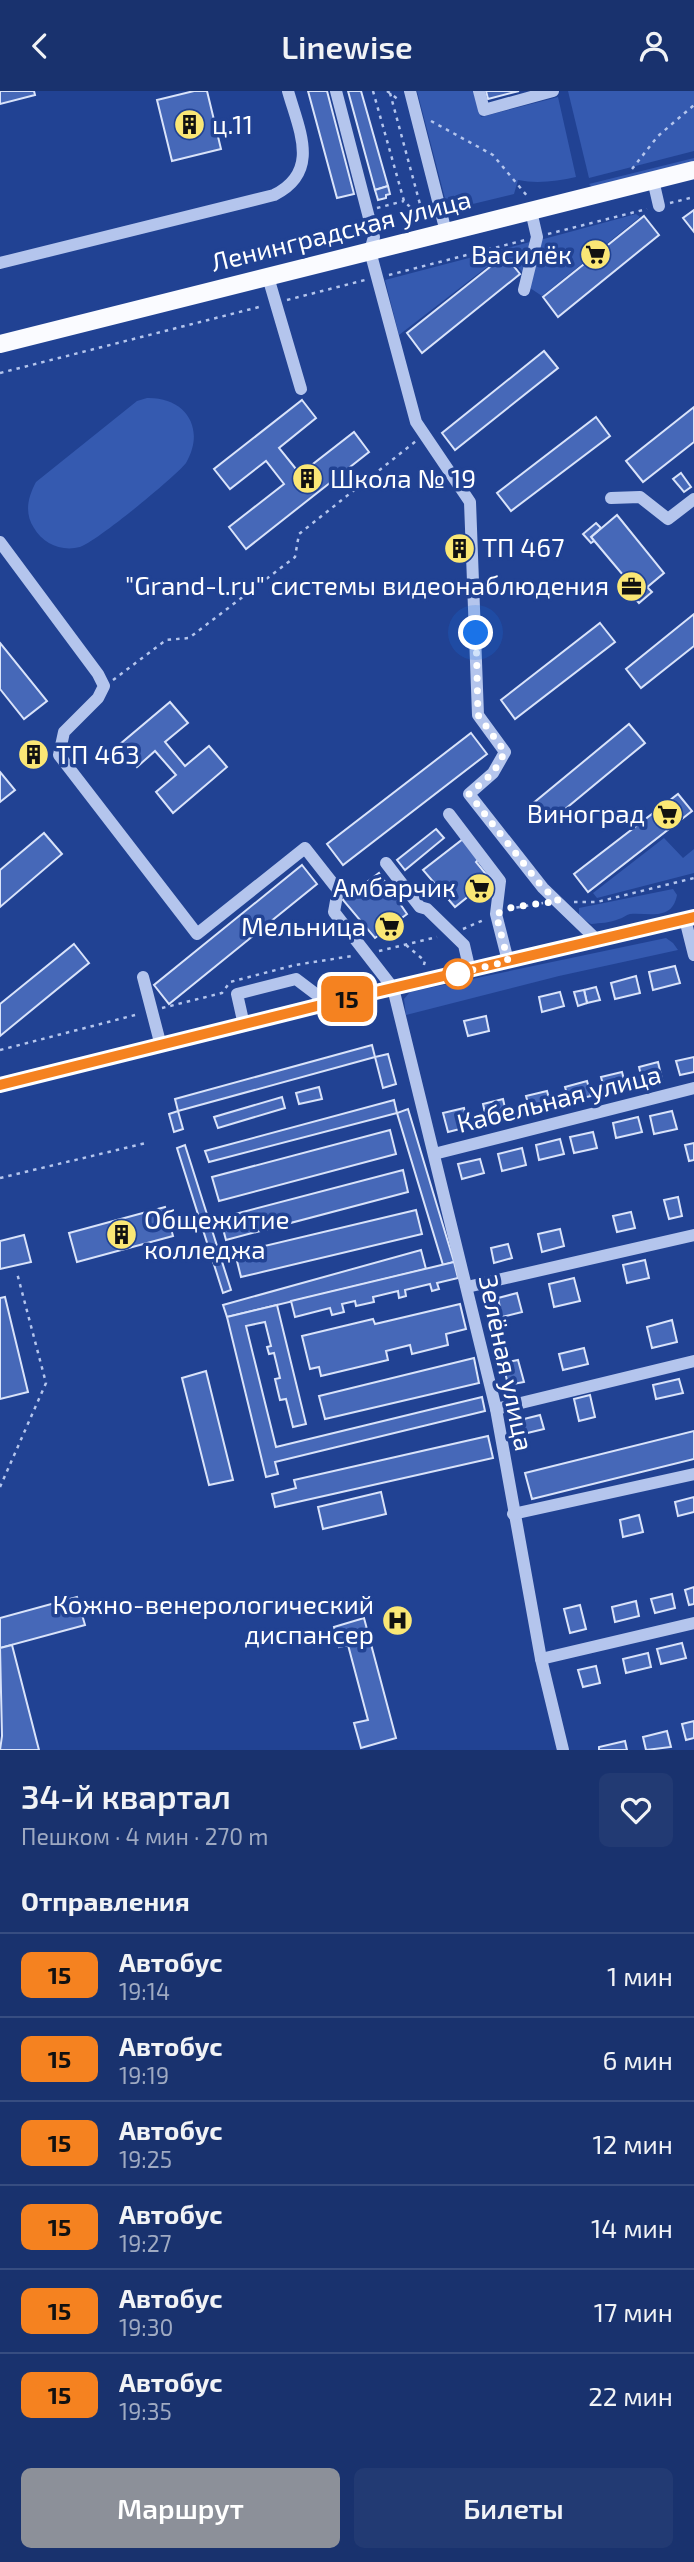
<!DOCTYPE html>
<html lang="ru">
<meta charset="utf-8">
<style>
body{margin:0;font-family:"Exo 2",sans-serif;background:#223a73;color:#f1f3f6;height:100vh;display:flex;flex-direction:column;font-size:26px;white-space:nowrap}
*{box-sizing:border-box;margin:0}
p{font-size:23px;color:#9faac2}
.icon{flex:none;width:38px;height:38px;fill:none;stroke:currentColor;stroke-width:2;stroke-linecap:round;stroke-linejoin:round}
.map{position:relative;height:1659px;overflow:hidden}
.panel{display:flex;flex-direction:column;background:#19326e;flex:1}
.panel>*{flex:none}
.badge{padding:0 14px;border-radius:10px;font-size:24px;line-height:46px}
.you{position:absolute;width:35px;height:35px;margin:-18px;border:5px solid #fff;border-radius:50%;background:#1a73e8;box-shadow:0 0 0 10px #1a73e833}
.map>.badge{position:absolute;translate:-50% -50%;box-shadow:0 0 0 4px #fff}
h2{padding:0 21px;font-size:26px;line-height:63px}
.round{display:grid;place-items:center;flex:none;width:74px;height:74px;border-radius:10px;background:#223a73}
.overview{display:flex;align-items:center;justify-content:space-between;height:119px;padding:0 21px}
h1{font-size:33px;font-weight:600;line-height:52px}
.button{display:flex;gap:14px;margin-top:auto;padding:14px 21px}
.button a{flex:1;height:80px;border-radius:10px;background:#8c9099;color:#fff;font-size:28px;font-weight:600;line-height:80px;text-align:center}
.button a+a{background:#223a73;color:#f1f3f6}
ul{padding:0;list-style:none}
li{display:flex;align-items:center;gap:21px;height:84px;padding:0 21px;border-top:2px solid #374d81}
li div{flex:1}
li b{display:block;font-size:26px}
li em{font-style:normal}
li .badge{min-width:77px;font-weight:700;text-align:center}
header{display:flex;justify-content:space-between;align-items:center;height:91px;padding:0 21px;background:#19326e;font-size:32px;font-weight:600}
.map>svg:first-child{display:block}
.green{fill:#355ab0}
.building{fill:#4668b8;stroke:#d9e3fa;stroke-width:2}
.lines{fill:none;stroke-linecap:round;stroke-linejoin:round}
.path{stroke:#b4c5ed;stroke-width:2.5;stroke-dasharray:3.5 5;stroke-linecap:butt}
.minor{stroke:#b4c5ed;stroke-width:12}
.major{stroke:#fafbff;stroke-width:18}
.line-casing{stroke:#fff;stroke-width:16}
.line{stroke:#f58220;stroke-width:10}
.walk{stroke:#fff;stroke-width:7;stroke-dasharray:0 12.6}
.stop-dot{fill:#fff;stroke:#f58220;stroke-width:3.5}
.labels{text-anchor:middle;stroke-width:7;stroke-linejoin:round;paint-order:stroke}
.poi-label{font-size:26px;fill:#fff;stroke:#214293;text-anchor:end}
.street-label{font-size:26px;fill:#fff;stroke:#214293}
</style>
<header><svg class="icon" aria-label="back" viewBox="0 0 24 24"><path d="M15 5l-7 7 7 7"/></svg>Linewise<svg class="icon" aria-label="person" viewBox="0 0 24 24"><circle cx="12" cy="8" r="4"/><path d="M4 21q1-7 8-7t8 7"/></svg></header>
<div class="map">
<svg width="694" height="1659" viewBox="0 0 694 1659">
<rect width="100%" height="100%" fill="#214293"/>
<g class="green">
<path d="M417,0H473L481,26L558,6L576,86C557,90 538,93 518,89L514,103L448,119Z"/>
<polygon points="568,0 694,0 694,60 589,87"/>
<polygon points="694,67 694,76 592,96 589,93"/>
<polygon points="636,123 640,126 542,205 530,197 540,149"/>
<polygon points="530,151 523,182 505,162 399,244 385,189"/>
<path d="M147,307C186,306 206,338 186,372C175,386 96,451 80,456C62,461 43,453 34,437C24,422 28,406 36,391L137,310Z"/>
<polygon points="664,747 683,767 694,758 694,782 597,807 593,802"/>
<path d="M673,798L677,804C672,831 648,821 630,823C626,824 623,827 619,828C610,832 600,832 591,833L579,825V817Z"/>
<polygon points="666,847 673,852 678,859 559,885 406,924 404,908 410,901"/>
</g>
<g class="building">
<polygon points="0,0 34,0 35,4 0,13"/>
<polygon points="194,0 207,0 221,58 172,70 157,9"/>
<polygon points="308,0 327,0 354,103 337,107"/>
<polygon points="348,0 361,0 388,95 375,99"/>
<polygon points="486,0 519,0 488,8"/>
<polygon points="388,95 390,103 386,104 386,107 378,109 375,99"/>
<polygon points="694,119 694,141 683,127"/>
<polygon points="644,125 659,144 558,226 543,206"/>
<polygon points="505,164 520,183 422,262 407,242"/>
<polygon points="544,260 558,277 455,359 442,342"/>
<polygon points="302,309 316,327 279,357 300,383 354,341 369,361 246,458 229,436 284,393 266,370 230,398 214,378"/>
<polygon points="694,316 694,351 643,391 626,370"/>
<polygon points="596,326 610,345 511,420 497,402"/>
<polygon points="681,382 691,396 684,401 673,388"/>
<polygon points="617,424 664,482 639,503 591,446"/>
<polygon points="596,432 601,437 591,446 594,450 591,452 583,443"/>
<polygon points="463,450 464,463 456,464 455,451"/>
<polygon points="647,496 652,501 639,512 631,503 635,499 639,503"/>
<polygon points="694,523 694,555 641,597 626,578"/>
<polygon points="600,532 615,551 515,628 501,609"/>
<polygon points="0,552 47,610 24,628 0,598"/>
<polygon points="170,611 188,632 165,651 185,675 209,655 227,676 173,722 156,701 176,684 155,660 137,676 119,654"/>
<polygon points="629,633 645,652 547,733 531,714"/>
<polygon points="471,642 487,663 343,774 327,753"/>
<polygon points="33,653 44,668 34,676 22,661"/>
<polygon points="0,681 15,699 0,711"/>
<polygon points="678,703 692,720 588,801 574,783"/>
<polygon points="436,738 444,747 405,779 397,769"/>
<polygon points="44,742 62,763 0,816 0,779"/>
<polygon points="463,748 479,768 476,771 490,788 455,816 423,779"/>
<polygon points="302,774 317,793 169,913 154,894"/>
<polygon points="379,782 407,823 375,847 343,809"/>
<polygon points="74,853 89,872 0,945 0,913"/>
<polygon points="675,875 680,892 653,899 649,881"/>
<polygon points="636,885 640,902 615,908 611,892"/>
<polygon points="596,896 600,909 587,912 584,899"/>
<polygon points="584,899 587,912 578,915 574,901"/>
<polygon points="560,901 564,915 542,921 539,906"/>
<polygon points="486,925 489,940 468,945 464,930"/>
<polygon points="372,954 375,966 178,1020 175,1008"/>
<polygon points="388,963 396,993 383,997 375,966"/>
<polygon points="694,966 694,981 680,984 676,970"/>
<polygon points="658,971 662,988 643,993 639,976"/>
<polygon points="622,981 626,996 605,1001 601,986"/>
<polygon points="587,990 591,1005 569,1010 565,996"/>
<polygon points="319,996 322,1008 299,1013 296,1002"/>
<polygon points="547,1000 551,1015 530,1020 526,1005"/>
<polygon points="282,1006 285,1017 218,1037 214,1026"/>
<polygon points="503,1008 507,1026 487,1031 483,1013"/>
<polygon points="394,1009 397,1022 209,1071 205,1060"/>
<polygon points="464,1017 468,1036 448,1041 443,1022"/>
<polygon points="408,1018 454,1171 443,1174 397,1022"/>
<polygon points="178,1020 183,1038 174,1041 169,1023"/>
<polygon points="672,1020 677,1038 654,1043 650,1025"/>
<polygon points="638,1026 642,1041 616,1047 613,1032"/>
<polygon points="390,1039 396,1063 219,1110 212,1086"/>
<polygon points="593,1041 597,1057 574,1062 570,1046"/>
<polygon points="560,1048 564,1063 539,1069 536,1054"/>
<polygon points="694,1052 694,1069 689,1070 685,1054"/>
<polygon points="185,1054 231,1199 223,1202 177,1057"/>
<polygon points="522,1057 526,1074 502,1080 498,1063"/>
<polygon points="480,1068 484,1082 462,1088 458,1073"/>
<polygon points="403,1079 408,1101 226,1149 220,1127"/>
<polygon points="678,1106 682,1125 669,1128 664,1109"/>
<polygon points="165,1116 173,1145 77,1171 69,1142"/>
<polygon points="416,1119 422,1143 241,1186 235,1162"/>
<polygon points="631,1121 635,1137 617,1141 613,1125"/>
<polygon points="560,1138 564,1155 542,1161 538,1143"/>
<polygon points="24,1144 31,1171 0,1178 0,1150"/>
<polygon points="508,1153 512,1167 494,1172 491,1157"/>
<polygon points="421,1159 426,1178 227,1226 223,1214"/>
<polygon points="645,1169 649,1187 627,1192 623,1174"/>
<polygon points="454,1171 458,1187 437,1192 439,1198 432,1200 430,1193 405,1199 406,1205 399,1207 398,1200 373,1206 374,1211 356,1215 355,1210 342,1213 344,1221 332,1224 330,1217 295,1226 291,1210"/>
<polygon points="574,1187 580,1210 554,1216 549,1193"/>
<polygon points="517,1202 522,1221 502,1226 498,1207"/>
<polygon points="5,1206 28,1301 0,1308 0,1207"/>
<polygon points="460,1213 466,1238 446,1243 448,1254 412,1263 410,1254 386,1260 388,1269 321,1285 319,1276 310,1278 302,1245 373,1228 375,1233"/>
<polygon points="277,1214 306,1333 293,1336 286,1308 280,1309 275,1288 280,1287 274,1262 269,1263 267,1256 271,1255 265,1231 246,1235 276,1356 482,1306 485,1320 275,1371 278,1383 266,1386 227,1226"/>
<polygon points="672,1229 677,1251 652,1257 647,1236"/>
<polygon points="584,1257 588,1273 563,1279 559,1263"/>
<polygon points="474,1267 479,1292 325,1328 319,1305"/>
<polygon points="518,1269 524,1291 508,1294 503,1272"/>
<polygon points="206,1280 233,1389 209,1394 182,1287"/>
<polygon points="679,1288 683,1302 656,1308 653,1294"/>
<polygon points="590,1304 595,1326 579,1330 574,1308"/>
<polygon points="540,1324 544,1338 519,1344 516,1330"/>
<polygon points="694,1340 694,1368 532,1408 525,1382"/>
<polygon points="488,1345 493,1367 275,1416 272,1403 296,1397 294,1389"/>
<polygon points="381,1401 386,1423 323,1438 318,1416"/>
<polygon points="694,1406 694,1421 678,1425 675,1411"/>
<polygon points="639,1424 643,1441 623,1446 620,1429"/>
<polygon points="694,1496 694,1513 689,1514 685,1499"/>
<polygon points="672,1503 675,1517 655,1522 651,1508"/>
<polygon points="77,1506 85,1534 0,1557 0,1527"/>
<polygon points="636,1510 639,1525 615,1531 612,1516"/>
<polygon points="580,1514 586,1538 570,1542 564,1518"/>
<polygon points="364,1527 396,1647 361,1657 354,1632 368,1629 348,1554 339,1556 334,1536"/>
<polygon points="682,1552 686,1567 661,1573 657,1558"/>
<polygon points="12,1554 39,1659 0,1659 2,1645 0,1557"/>
<polygon points="648,1562 651,1576 626,1582 623,1568"/>
<polygon points="596,1575 600,1592 583,1596 578,1579"/>
<polygon points="694,1630 694,1647 686,1649 682,1633"/>
<polygon points="667,1640 671,1656 646,1659 643,1646"/>
<polygon points="625,1650 627,1659 599,1659 599,1656"/>
</g>
<g class="lines">
<g class="path">
<polyline points="373,0 404,110 425,131"/>
<polyline points="387,0 399,9"/>
<polyline points="390,2 424,128"/>
<polyline points="431,30 493,64 528,106"/>
<polyline points="632,78 658,45 694,14"/>
<polyline points="670,112 694,106"/>
<polyline points="377,117 404,110"/>
<polyline points="548,143 647,118"/>
<polyline points="389,184 525,149"/>
<polyline points="287,209 365,189"/>
<polyline points="0,282 263,215"/>
<polyline points="113,589 166,549 189,547 295,466 299,443 416,350"/>
<polyline points="574,811 597,811 694,787"/>
<polyline points="508,818 543,812"/>
<polyline points="463,838 486,828"/>
<polyline points="406,854 425,870 423,877"/>
<polyline points="379,860 437,846"/>
<polyline points="162,917 222,902 230,891 295,874 352,865"/>
<polyline points="0,959 139,923"/>
<polyline points="0,1087 146,1052"/>
<polyline points="0,1396 46,1292 17,1182"/>
</g>
<g class="minor">
<polyline points="336,0 374,146 370,160 416,331 470,411 478,624 505,661 493,682 469,703 543,797 597,849"/>
<polyline points="410,0 446,141"/>
<polyline points="479,0 484,19 553,0"/>
<polyline points="653,89 659,115"/>
<path d="M0,172L274,104C321,81 299,39 288,0"/>
<polyline points="268,186 301,298"/>
<polyline points="524,199 537,146 531,120"/>
<polyline points="611,407 640,406 668,428 694,408"/>
<polyline points="0,451 98,583 104,595 98,607 64,641 59,664 197,843 305,757 338,799 334,821 393,897 496,1318 541,1568 563,1659"/>
<polyline points="449,723 500,790 496,823 508,870"/>
<polyline points="386,772 420,816 427,818 464,854 470,880"/>
<polyline points="685,828 694,864"/>
<polyline points="143,886 161,955"/>
<polyline points="244,934 237,903 296,888 329,913"/>
<polyline points="0,994 329,913 694,826"/>
<polyline points="434,1063 694,997"/>
<polyline points="467,1196 694,1144"/>
<polyline points="496,1318 694,1270"/>
<polyline points="513,1423 694,1383"/>
<polyline points="541,1568 694,1532"/>
</g>
<polyline class="major" points="0,253 694,79"/>
</g>
<g class="lines">
<defs>
<polyline id="line" points="0,994 329,912 694,826"/>
</defs>
<use href="#line" class="line-casing"/>
<use href="#line" class="line"/>
<polyline class="walk" points="458,883 447,885 508,870 496,823 513,816 559,810 543,797 469,703 493,682 505,661 478,624 476,542"/>
</g>
<defs>
<symbol id="building-disc" viewBox="-11 -11 22 22"><circle r="9.5" fill="#fae775" stroke="#214293"/><path d="M-4-6H4V6H1V3H-1V6H-4ZM-2.5-4.3h1.7v1.8h-1.7ZM.8-4.3h1.7v1.8H.8ZM-2.5-1h1.7V.8h-1.7ZM.8-1h1.7V.8H.8Z" fill="#111"/></symbol>
<symbol id="supermarket-disc" viewBox="-11 -11 22 22"><circle r="9.5" fill="#fae775" stroke="#214293"/><path d="M-6-5.5h2.5l.6 2H6L4.5 2H-2.5L-4.4-4H-6ZM-1.5 3.2a1.3 1.3 0 1 0 .1 0ZM3 3.2a1.3 1.3 0 1 0 .1 0Z" fill="#111"/></symbol>
<symbol id="office-disc" viewBox="-11 -11 22 22"><circle r="9.5" fill="#fae775" stroke="#214293"/><path d="M-6-3h4V-5.5h4V-3h4V5H-6ZM-1-4.5V-3h2v-1.5ZM-6 0V1H6V0Z" fill="#111"/></symbol>
<symbol id="hospital-disc" viewBox="-11 -11 22 22"><circle r="9.5" fill="#fae775" stroke="#214293"/><path d="M-5-5h3v3.5h4V-5h3V5h-3V1.5h-4V5h-3Z" fill="#111"/></symbol>
</defs>
<g fill-rule="evenodd">
<use href="#building-disc" x="172" y="16" width="35" height="35"/>
<use href="#supermarket-disc" x="578" y="146" width="35" height="35"/>
<use href="#building-disc" x="290" y="370" width="35" height="35"/>
<use href="#building-disc" x="442" y="440" width="35" height="35"/>
<use href="#office-disc" x="614" y="478" width="35" height="35"/>
<use href="#building-disc" x="16" y="646" width="35" height="35"/>
<use href="#supermarket-disc" x="650" y="706" width="35" height="35"/>
<use href="#supermarket-disc" x="462" y="780" width="35" height="35"/>
<use href="#supermarket-disc" x="372" y="818" width="35" height="35"/>
<use href="#building-disc" x="104" y="1126" width="35" height="35"/>
<use href="#hospital-disc" x="380" y="1512" width="35" height="35"/>
</g>
<circle class="stop-dot" cx="458" cy="883" r="14"/>
<g class="labels">
<g class="poi-label">
<text x="212" y="43" text-anchor="start">ц.11</text>
<text x="572" y="173">Василёк</text>
<text x="330" y="397" text-anchor="start">Школа № 19</text>
<text x="482" y="466" text-anchor="start">ТП 467</text>
<text x="609" y="504">"Grand-l.ru" системы видеонаблюдения</text>
<text x="56" y="673" text-anchor="start">ТП 463</text>
<text x="645" y="732">Виноград</text>
<text x="456" y="806">Амбарчик</text>
<text x="366" y="845">Мельница</text>
<text x="144" y="1138" text-anchor="start">Общежитие<tspan x="144" dy="30">колледжа</tspan></text>
<text x="374" y="1523">Кожно-венерологический<tspan x="374" dy="30">диспансер</tspan></text>
</g>
<g class="street-label">
<text transform="translate(341 140) rotate(-14)" y="9">Ленинградская улица</text>
<text transform="translate(559 1008) rotate(-14)" y="9">Кабельная улица</text>
<text transform="translate(506 1272) rotate(78)" y="9">Зелёная улица</text>
</g>
</g>
</svg>
<div class="you" style="left:476px;top:542px"></div>
<b class="badge" style="left:347px;top:908px;background:#f58220;color:#111">15</b>
</div>
<section class="panel">
<div class="overview"><div><h1>34-й квартал</h1><p>Пешком · 4 мин · 270 m</p></div><a class="round"><svg class="icon" aria-label="heart" viewBox="0 0 24 24"><path d="M12 20l-8-8c-3-5 5-10 8-4 3-6 11-1 8 4z"/></svg></a></div>
<h2>Отправления</h2>
<ul>
<li><span class="badge" style="background:#f58220;color:#111">15</span><div><b>Автобус</b><p>19:14</p></div><em>1 мин</em></li>
<li><span class="badge" style="background:#f58220;color:#111">15</span><div><b>Автобус</b><p>19:19</p></div><em>6 мин</em></li>
<li><span class="badge" style="background:#f58220;color:#111">15</span><div><b>Автобус</b><p>19:25</p></div><em>12 мин</em></li>
<li><span class="badge" style="background:#f58220;color:#111">15</span><div><b>Автобус</b><p>19:27</p></div><em>14 мин</em></li>
<li><span class="badge" style="background:#f58220;color:#111">15</span><div><b>Автобус</b><p>19:30</p></div><em>17 мин</em></li>
<li><span class="badge" style="background:#f58220;color:#111">15</span><div><b>Автобус</b><p>19:35</p></div><em>22 мин</em></li>
</ul>
<div class="button"><a>Маршрут</a><a>Билеты</a></div>
</section>
